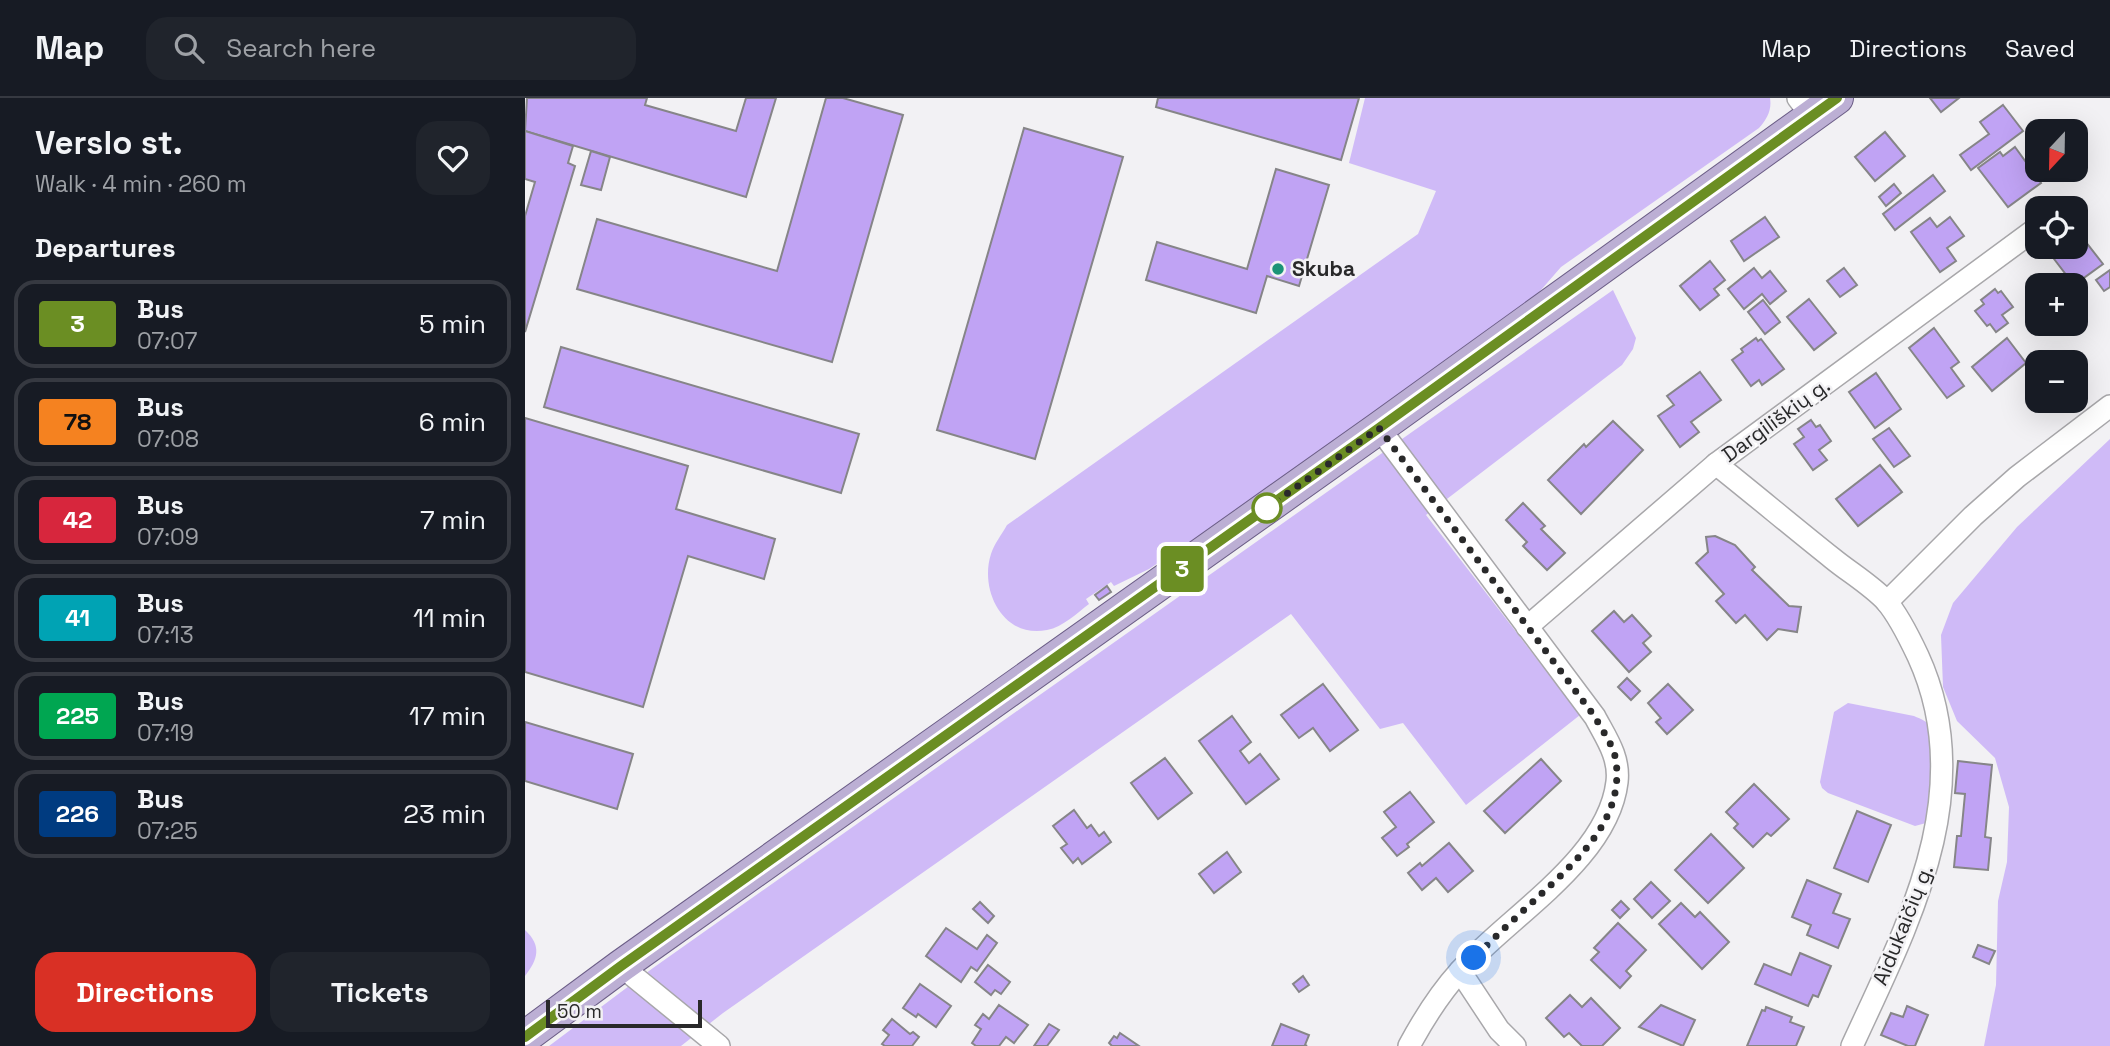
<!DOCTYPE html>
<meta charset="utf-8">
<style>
body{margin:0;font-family:"Space Grotesk",sans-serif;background:#20242c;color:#f1f3f6;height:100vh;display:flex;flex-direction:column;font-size:26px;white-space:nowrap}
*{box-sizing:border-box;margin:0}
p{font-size:23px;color:#9ea1a6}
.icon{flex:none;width:38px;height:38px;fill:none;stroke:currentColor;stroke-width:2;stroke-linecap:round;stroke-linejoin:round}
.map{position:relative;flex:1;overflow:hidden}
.panel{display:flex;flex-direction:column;background:#171b24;width:525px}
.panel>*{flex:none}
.badge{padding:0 14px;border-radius:5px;font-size:24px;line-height:46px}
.needle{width:46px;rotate:202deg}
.buttons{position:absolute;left:1500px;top:21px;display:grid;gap:14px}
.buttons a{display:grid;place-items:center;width:63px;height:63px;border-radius:14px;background:#171b24;box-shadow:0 7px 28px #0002;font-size:35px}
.scale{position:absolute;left:21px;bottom:18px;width:156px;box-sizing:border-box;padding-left:7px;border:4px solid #29292a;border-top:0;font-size:19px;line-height:24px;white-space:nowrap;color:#29292a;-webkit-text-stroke:5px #f2f1f4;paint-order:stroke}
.you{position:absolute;width:35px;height:35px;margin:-18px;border:5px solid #fff;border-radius:50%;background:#1a73e8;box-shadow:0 0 0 10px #1a73e833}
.map>.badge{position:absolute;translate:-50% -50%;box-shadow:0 0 0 4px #fff}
h2{padding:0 35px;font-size:26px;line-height:63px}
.round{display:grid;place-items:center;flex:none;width:74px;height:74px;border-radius:21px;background:#20242c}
.head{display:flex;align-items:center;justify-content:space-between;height:119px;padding:0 35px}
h1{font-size:33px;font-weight:800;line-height:52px}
.action{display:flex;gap:14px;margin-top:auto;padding:14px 35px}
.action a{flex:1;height:80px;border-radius:21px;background:#d93025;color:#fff;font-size:28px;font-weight:800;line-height:80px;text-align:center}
.action a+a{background:#20242c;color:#f1f3f6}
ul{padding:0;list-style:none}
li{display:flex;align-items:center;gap:21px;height:88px;margin:0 14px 10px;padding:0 21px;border:4px solid #363941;border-radius:21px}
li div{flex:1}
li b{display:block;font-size:26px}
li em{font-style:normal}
li .badge{min-width:77px;font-weight:700;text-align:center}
header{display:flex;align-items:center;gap:42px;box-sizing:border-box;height:98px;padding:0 35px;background:#171b24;border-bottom:2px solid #363941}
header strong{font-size:33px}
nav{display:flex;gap:38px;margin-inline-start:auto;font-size:24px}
.search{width:490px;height:63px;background:#20242c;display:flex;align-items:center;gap:18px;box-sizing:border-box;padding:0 24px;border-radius:21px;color:#9ea1a6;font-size:26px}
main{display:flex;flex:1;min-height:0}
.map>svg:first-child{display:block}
.green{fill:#cfbaf7}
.building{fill:#c0a3f4;stroke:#868588;stroke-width:2}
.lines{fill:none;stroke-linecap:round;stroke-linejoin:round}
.minor-casing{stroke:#a8a7aa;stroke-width:24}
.primary-casing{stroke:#6b5d86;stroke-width:34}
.minor{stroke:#fff;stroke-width:21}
.primary{stroke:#bcafd4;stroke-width:32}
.line-casing{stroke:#fff;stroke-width:16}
.line{stroke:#6b8e23;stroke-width:10}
.walk{stroke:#29292a;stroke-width:7;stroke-dasharray:0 12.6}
.poi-dot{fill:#1b9377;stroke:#f2f1f4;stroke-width:2.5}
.stop-dot{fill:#fff;stroke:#6b8e23;stroke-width:3.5}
.labels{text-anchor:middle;stroke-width:5;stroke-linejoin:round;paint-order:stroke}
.poi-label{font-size:21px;font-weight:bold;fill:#29292a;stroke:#f2f1f4;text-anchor:start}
.street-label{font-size:21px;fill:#29292a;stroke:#f2f1f4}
</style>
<header>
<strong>Map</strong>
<div class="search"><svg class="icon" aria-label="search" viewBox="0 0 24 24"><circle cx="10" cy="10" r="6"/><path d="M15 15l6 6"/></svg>Search here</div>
<nav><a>Map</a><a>Directions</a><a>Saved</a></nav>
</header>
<main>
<section class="panel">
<div class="head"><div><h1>Verslo st.</h1><p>Walk · 4 min · 260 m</p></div><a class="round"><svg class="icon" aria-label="heart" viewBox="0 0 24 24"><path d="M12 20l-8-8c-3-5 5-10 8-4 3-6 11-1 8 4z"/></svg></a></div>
<h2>Departures</h2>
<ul>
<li><span class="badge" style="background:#6b8e23;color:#fff">3</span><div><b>Bus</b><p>07:07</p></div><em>5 min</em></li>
<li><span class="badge" style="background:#f58220;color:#111">78</span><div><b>Bus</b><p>07:08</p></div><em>6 min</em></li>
<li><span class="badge" style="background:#d7263d;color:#fff">42</span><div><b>Bus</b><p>07:09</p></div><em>7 min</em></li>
<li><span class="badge" style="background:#00a3b4;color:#fff">41</span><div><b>Bus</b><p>07:13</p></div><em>11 min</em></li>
<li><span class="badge" style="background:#00a651;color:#fff">225</span><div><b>Bus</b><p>07:19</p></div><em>17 min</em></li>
<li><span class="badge" style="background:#003b80;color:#fff">226</span><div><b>Bus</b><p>07:25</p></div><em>23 min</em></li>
</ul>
<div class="action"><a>Directions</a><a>Tickets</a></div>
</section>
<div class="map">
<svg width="1585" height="948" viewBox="0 0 1585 948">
<rect width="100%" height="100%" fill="#f2f1f4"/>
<g class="green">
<path d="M840,0H1245C1247,12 1242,21 1234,30L1036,169L1009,200L648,461L642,459L624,471L589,488L586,484L561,501L564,506C552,515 538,529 522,532C479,541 454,493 466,456C469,446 477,436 482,427L893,136L911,93L824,65Z"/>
<polygon points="1088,192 1111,240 1108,251 1097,267 901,417 1055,617 941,707 878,625 855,631 766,516 198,915 156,948 24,948 128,870"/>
<polygon points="1585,341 1585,948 1459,948 1471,887 1473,803 1482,764 1484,709 1470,660 1432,623 1418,589 1416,537 1428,505 1492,429"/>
<path d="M1323,605L1389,618C1396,621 1404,624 1407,631C1414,649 1408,706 1401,725L1390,728L1303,695L1297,690L1295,684L1309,614Z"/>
<path d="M0,832C17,848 13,861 0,878Z"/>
</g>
<g class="building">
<polygon points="2,0 122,0 120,7 211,33 221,0 251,0 221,99 0,33"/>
<polygon points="301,0 318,0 378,17 307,264 52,191 72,121 252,173"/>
<polygon points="633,0 834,0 816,62 631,9"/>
<polygon points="1405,0 1434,0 1416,14"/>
<polygon points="1478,7 1498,33 1446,72 1435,57 1464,36 1455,24"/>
<polygon points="499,30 598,59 510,361 412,332"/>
<polygon points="0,33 48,48 43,65 50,68 0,234 0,118 10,84 0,81"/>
<polygon points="1360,34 1380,58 1350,83 1330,59"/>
<polygon points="1490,49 1516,85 1483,109 1453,70 1475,54 1478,58"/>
<polygon points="66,53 85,59 76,92 56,87"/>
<polygon points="751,71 804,87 774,188 742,178 731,215 621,182 632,144 722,171"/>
<polygon points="1408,77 1420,93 1370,132 1358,116"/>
<polygon points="1369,86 1376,95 1361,108 1354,99"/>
<polygon points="1240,119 1254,139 1219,163 1206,143"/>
<polygon points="1425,119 1439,138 1422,150 1431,163 1415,174 1386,134 1405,120 1412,129"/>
<polygon points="1550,130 1578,166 1549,187 1526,157 1535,149 1550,149"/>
<polygon points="1185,163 1200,182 1189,191 1194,197 1175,212 1155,188"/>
<polygon points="1229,170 1237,180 1245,173 1261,193 1245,206 1237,196 1219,211 1203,191"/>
<polygon points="1319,170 1332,187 1315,199 1302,183"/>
<polygon points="1585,172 1585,189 1579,193 1571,182"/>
<polygon points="1470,191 1473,195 1476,193 1488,209 1477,217 1483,225 1471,234 1465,226 1462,228 1450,213 1459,206 1456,202"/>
<polygon points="1284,201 1311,235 1289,252 1262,219"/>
<polygon points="1238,202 1255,224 1240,236 1223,214"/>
<polygon points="1409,230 1434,264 1426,270 1439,288 1422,300 1384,250"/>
<polygon points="1231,240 1233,243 1236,241 1259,271 1237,287 1234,282 1226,288 1207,262 1218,254 1216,251"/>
<polygon points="1482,240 1501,265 1467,293 1447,269"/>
<polygon points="36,249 334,336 316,395 19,309"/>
<polygon points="1175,274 1196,302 1166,324 1174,334 1155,349 1133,318 1149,307 1142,298"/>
<polygon points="1351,275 1376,311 1350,330 1324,294"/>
<polygon points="0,320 163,368 151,411 250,441 239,481 163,458 118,609 0,574"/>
<polygon points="1286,322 1291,329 1295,327 1306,343 1294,352 1302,362 1288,372 1269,346 1279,339 1273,331"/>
<polygon points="1088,323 1118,352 1056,416 1023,382 1059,346 1061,349"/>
<polygon points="1364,330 1385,358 1369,369 1348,341"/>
<polygon points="1355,367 1377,394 1333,428 1311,401"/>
<polygon points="998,405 1020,428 1016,431 1040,455 1022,472 998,448 1002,444 981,422"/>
<polygon points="1190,438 1210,447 1230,469 1227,472 1264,508 1276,509 1272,534 1253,531 1242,542 1220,517 1211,525 1191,503 1199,496 1171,465 1183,454 1181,439"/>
<polygon points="582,488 586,494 574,502 570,497"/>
<polygon points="1089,513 1099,524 1107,517 1126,538 1118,545 1126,554 1104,574 1067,533"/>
<polygon points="1102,580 1115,593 1106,602 1093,589"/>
<polygon points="798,586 833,632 805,653 788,630 774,640 756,617"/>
<polygon points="1143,586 1168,612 1142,636 1131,624 1136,620 1123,605"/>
<polygon points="707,618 726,644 715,653 724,665 735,656 754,681 721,706 674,643"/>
<polygon points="0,624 108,656 92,711 0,683"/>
<polygon points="640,660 667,695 633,721 606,685"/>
<polygon points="1016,661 1036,683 980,735 959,713"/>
<polygon points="1433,663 1467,667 1460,739 1466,740 1463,772 1429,769 1432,738 1436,738 1440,696 1430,695"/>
<polygon points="1229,686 1264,721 1246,738 1242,735 1228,749 1209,730 1213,726 1201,714"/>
<polygon points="885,694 909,724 882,746 884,749 872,758 857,740 871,729 859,714"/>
<polygon points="549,712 562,730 566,727 574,738 579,734 586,744 557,766 553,760 548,765 536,750 542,746 528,728"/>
<polygon points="1332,713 1366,727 1343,784 1309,770"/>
<polygon points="1186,736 1219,770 1183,805 1150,772"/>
<polygon points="924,745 948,773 923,794 911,780 897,792 883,775 895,765 897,768"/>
<polygon points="702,754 716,774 689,795 674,776"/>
<polygon points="1282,782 1316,796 1308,815 1325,821 1313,850 1282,837 1286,827 1267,819"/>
<polygon points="1126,784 1145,803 1127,820 1109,801"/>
<polygon points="1096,803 1104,811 1095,820 1087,812"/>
<polygon points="455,804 469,818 463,825 448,811"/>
<polygon points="1156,805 1170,819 1175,814 1204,844 1177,871 1134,826"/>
<polygon points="1093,825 1121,852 1101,873 1106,878 1095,890 1066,862 1074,854 1069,850"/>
<polygon points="421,830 452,851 462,837 472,845 452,873 446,869 436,884 401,858"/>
<polygon points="1453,847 1470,853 1464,866 1448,859"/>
<polygon points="1275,855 1306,868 1293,899 1288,897 1283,908 1230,886 1239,866 1266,877"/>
<polygon points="463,867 485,884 476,896 470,892 466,897 450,884"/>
<polygon points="778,878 784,887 774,894 768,886"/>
<polygon points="395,886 426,908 411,929 393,916 391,919 378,910"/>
<polygon points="1045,897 1057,909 1066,900 1095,930 1077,948 1057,948 1044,935 1039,939 1021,920"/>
<polygon points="474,907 503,927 489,945 481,939 474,948 451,948 447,945 456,931 450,927 458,916 464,921"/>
<polygon points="1136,907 1170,922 1158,948 1114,929"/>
<polygon points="1382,908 1403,917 1390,948 1383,948 1356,937 1366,915 1378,919"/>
<polygon points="1241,909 1267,919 1265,924 1279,929 1271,948 1222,948 1237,912 1240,913"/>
<polygon points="367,921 385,936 388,934 394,939 387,948 360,948 357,946 364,937 358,932"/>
<polygon points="524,926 534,932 522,948 509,948"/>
<polygon points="756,926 784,937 780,947 782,948 747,948"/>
<polygon points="595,935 614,948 587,948 584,945 589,938 592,940"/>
</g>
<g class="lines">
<defs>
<g id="minor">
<polyline points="1273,0 1286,17"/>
<path d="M854,330L1070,619C1081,640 1095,659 1092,684C1083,761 984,818 935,873C916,894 898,922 884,948"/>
<path d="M1191,366C1230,397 1268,429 1307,460C1324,474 1346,487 1361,503C1374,518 1385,541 1393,558C1455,693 1383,826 1327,948"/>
<polyline points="1362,504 1448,418 1492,379 1585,308"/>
<polyline points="1002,529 1191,366 1512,130"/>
<polyline points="96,868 194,948"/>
<polyline points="935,873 974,932 990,948"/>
</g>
<polyline id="primary" points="0,939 96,868 854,330 1312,0"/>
</defs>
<use href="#minor" class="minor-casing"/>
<use href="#primary" class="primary-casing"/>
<use href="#minor" class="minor"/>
<use href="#primary" class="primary"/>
</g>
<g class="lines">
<defs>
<polyline id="line" points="0,939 96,868 854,330 1312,0"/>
</defs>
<use href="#line" class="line-casing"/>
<use href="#line" class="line"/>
<path class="walk" d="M742,410L854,330L1070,619C1077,632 1089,648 1091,663C1099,723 1051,763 1011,801C990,820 969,840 949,860"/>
</g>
<circle class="poi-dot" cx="753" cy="171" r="7"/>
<circle class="stop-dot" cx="742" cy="410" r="14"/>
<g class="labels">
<g class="poi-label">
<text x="767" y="178">Skuba</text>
</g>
<g class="street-label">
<text transform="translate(1251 322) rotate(-36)" y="7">Dargiliškių g.</text>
<text transform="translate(1378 827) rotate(-68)" y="7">Aidukaičių g.</text>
</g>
</g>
</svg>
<div class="buttons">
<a><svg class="needle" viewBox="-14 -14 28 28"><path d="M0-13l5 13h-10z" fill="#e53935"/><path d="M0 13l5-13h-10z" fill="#9ea1a6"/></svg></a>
<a><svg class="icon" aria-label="locate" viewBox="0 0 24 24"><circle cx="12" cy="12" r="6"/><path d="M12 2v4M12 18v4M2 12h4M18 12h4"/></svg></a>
<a>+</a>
<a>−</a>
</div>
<div class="scale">50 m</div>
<div class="you" style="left:949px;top:860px"></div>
<b class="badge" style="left:657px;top:471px;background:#6b8e23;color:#fff">3</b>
</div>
</main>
